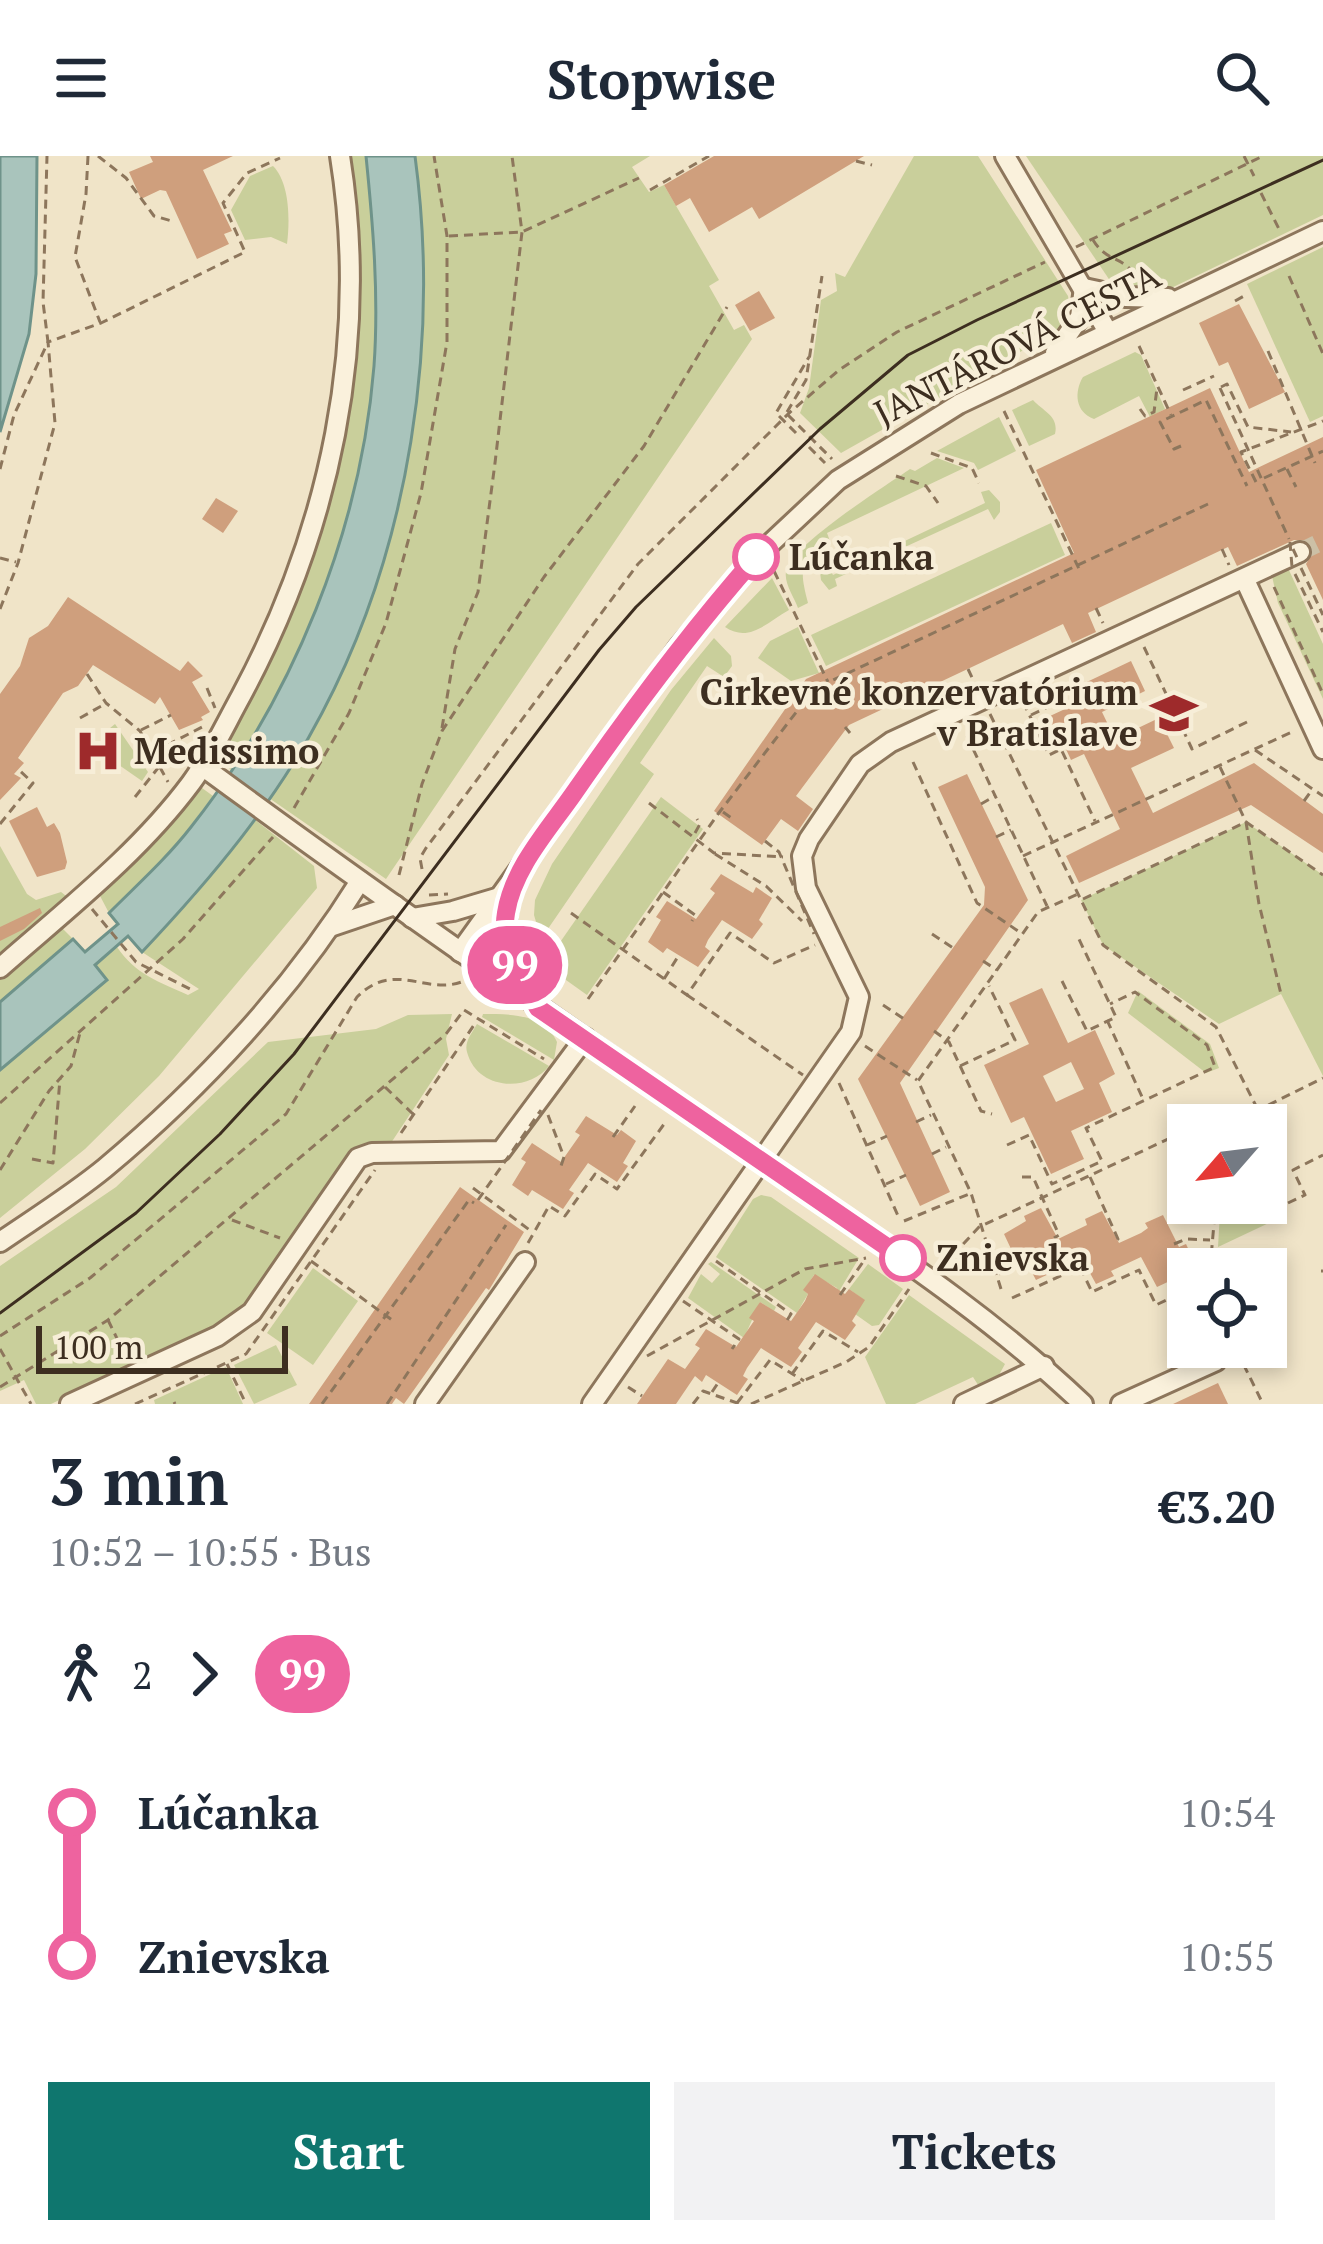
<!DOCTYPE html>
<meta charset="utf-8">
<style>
body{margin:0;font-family:"PT Serif",serif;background:#f2f2f3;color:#1f2937;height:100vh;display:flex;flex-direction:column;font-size:45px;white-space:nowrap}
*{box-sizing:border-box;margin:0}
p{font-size:39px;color:#747a83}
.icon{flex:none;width:66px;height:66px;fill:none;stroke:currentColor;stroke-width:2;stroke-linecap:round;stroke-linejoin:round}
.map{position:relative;height:1248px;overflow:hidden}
.details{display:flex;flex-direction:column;background:#fff;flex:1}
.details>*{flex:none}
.badge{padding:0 24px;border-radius:39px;font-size:42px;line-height:78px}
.needle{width:78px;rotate:242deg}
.buttons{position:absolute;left:1167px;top:948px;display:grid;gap:24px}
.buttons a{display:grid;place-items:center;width:120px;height:120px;border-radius:0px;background:#fff;box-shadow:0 6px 18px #0003;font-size:60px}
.scale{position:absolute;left:36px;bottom:30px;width:252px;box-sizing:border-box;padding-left:12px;border:6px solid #3d2e20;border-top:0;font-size:33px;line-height:42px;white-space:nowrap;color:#3d2e20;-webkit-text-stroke:9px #f7eed8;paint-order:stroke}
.map>.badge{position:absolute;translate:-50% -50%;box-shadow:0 0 0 6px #fff}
.legs{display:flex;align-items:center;gap:18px;height:132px;padding:0 48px;font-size:39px}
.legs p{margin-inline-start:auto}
.overview{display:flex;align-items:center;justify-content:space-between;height:204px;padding:0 48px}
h1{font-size:66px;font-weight:700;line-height:90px}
.primary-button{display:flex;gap:24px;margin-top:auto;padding:24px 48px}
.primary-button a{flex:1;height:138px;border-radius:0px;background:#0f766e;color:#fff;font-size:48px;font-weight:700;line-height:138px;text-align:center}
.primary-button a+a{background:#f2f2f3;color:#1f2937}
ul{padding:0 48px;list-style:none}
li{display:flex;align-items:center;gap:42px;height:144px;font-size:45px}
li i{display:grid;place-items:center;width:18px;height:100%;margin:0 15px;background:currentColor}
li i::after{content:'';width:30px;height:30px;margin:-15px;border:9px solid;border-radius:50%;background:#fff}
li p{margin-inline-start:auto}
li:first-child i{background:linear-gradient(#0000 50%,currentColor 0)}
li:last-child i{background:linear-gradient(currentColor 50%,#0000 0)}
header{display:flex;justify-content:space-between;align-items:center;height:156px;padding:0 48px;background:#fff;font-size:54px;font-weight:700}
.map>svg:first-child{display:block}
.green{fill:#c9cf9b}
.water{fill:#a9c4bc;stroke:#6f938a;stroke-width:3}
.building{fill:#cf9f7d;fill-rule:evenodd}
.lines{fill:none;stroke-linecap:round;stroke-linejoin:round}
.minor-tunnel{stroke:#ccc0a6;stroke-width:18;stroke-dasharray:18 9;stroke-linecap:butt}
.minor-casing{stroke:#8d765c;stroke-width:24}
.path{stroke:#8d765c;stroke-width:3;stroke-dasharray:9 6;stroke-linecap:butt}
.minor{stroke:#faf1dc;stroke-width:18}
.tram{stroke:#3d2e20;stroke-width:3}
.path-bridge{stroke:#8d765c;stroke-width:3;stroke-dasharray:9 6;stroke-linecap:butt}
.line-1-casing{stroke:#fff;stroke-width:27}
.line-1{stroke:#ee639f;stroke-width:18}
.stop-1-dot{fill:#fff;stroke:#ee639f;stroke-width:6}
.labels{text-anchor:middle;stroke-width:9;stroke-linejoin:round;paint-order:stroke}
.street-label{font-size:36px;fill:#3d2e20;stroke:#f7eed8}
.stop-label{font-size:36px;font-weight:bold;fill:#3d2e20;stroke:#f7eed8;text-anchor:start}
.poi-label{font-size:36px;font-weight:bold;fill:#3d2e20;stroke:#f7eed8;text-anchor:end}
</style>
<header><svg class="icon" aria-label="menu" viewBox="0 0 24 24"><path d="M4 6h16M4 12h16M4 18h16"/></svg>Stopwise<svg class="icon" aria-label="search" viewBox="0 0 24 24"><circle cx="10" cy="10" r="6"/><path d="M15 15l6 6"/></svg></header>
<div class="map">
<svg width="1323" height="1248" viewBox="0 0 1323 1248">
<rect width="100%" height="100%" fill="#f0e4c8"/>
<g class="green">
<path d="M346,0H366C373,70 379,141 374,211C362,353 310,496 231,614L223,607V598L280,483L338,290Z"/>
<path d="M415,0H650L632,11L649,36L664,29L719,124L709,130L734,174L744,169L752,183L386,723L269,642C294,604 319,565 339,523C413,368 438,169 415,0Z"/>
<polygon points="914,0 978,0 1068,140 1071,157 1061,173 841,297 800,257 809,232 821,144 837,135 835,117 845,121"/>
<polygon points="1026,0 1323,0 1323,59 1140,147 1121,141"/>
<path d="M273,10C290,27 290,65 287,88L271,81L245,84L231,54L250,20Z"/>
<polygon points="1323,91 1323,260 1310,266 1247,128"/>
<path d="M1135,196L1141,199L1165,253L1150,261L1139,240L1094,263C1075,256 1074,236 1083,221Z"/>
<path d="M1033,244C1044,256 1059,260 1055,278L1029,290L1012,254Z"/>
<polygon points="999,261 1016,295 978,314 974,307 937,295"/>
<path d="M937,302L964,312L827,377L831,388C799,406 799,412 808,447L798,452C794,441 784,427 786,416C788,391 887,329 910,313L915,315Z"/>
<polygon points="989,334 1000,346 1000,356 994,364 988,353 835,423 837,430 829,434 821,424 820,416 827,408 833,419 985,347 981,336"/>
<polygon points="1051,367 1065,399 826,510 811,479"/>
<polygon points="1288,412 1323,488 1323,543 1278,447 1272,420"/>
<path d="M772,422L789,454C766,467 749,487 725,471Z"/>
<polygon points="798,471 819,517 791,525 758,502 770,485"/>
<polygon points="714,482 731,500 732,510 724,521 707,510 640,607 654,618 541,783 534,759 535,744 552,708 671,534"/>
<polygon points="115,568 148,616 142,625 119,609 104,577"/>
<polygon points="202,632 213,640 176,689 109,757 99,738 143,695 196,633"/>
<polygon points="661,641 703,673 587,839 552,814 547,805"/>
<path d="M254,663L314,710L317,732L159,920L85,993L0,1062V914L106,825L95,809L117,791C135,818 159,826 188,839L199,833L142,796L195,740Z"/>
<polygon points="1246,666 1323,719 1323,920 1281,838 1219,868 1103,789 1081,744"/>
<polygon points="0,690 27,738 36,744 61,736 70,743 0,801"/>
<polygon points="62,772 73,783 0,846 0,824"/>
<polygon points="1138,835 1210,888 1219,912 1206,917 1128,857"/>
<polygon points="452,858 446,883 449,899 391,987 374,985 357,992 236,1160 51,1248 36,1248 24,1224 0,1235 0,1110 116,1031 268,886 376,873 408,859"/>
<path d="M483,858C512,858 544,858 557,886L554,904L482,861Z"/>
<path d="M477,868L549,910C528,937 477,934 467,896C464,886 472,877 477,868Z"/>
<polygon points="1266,1022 1286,1059 1218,1091 1220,1056 1216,1047 1266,1047"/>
<polygon points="761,1039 771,1041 859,1102 838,1137 837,1132 814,1119 804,1134 808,1138 797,1157 716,1101 753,1043"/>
<polygon points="711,1106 776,1151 774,1155 760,1146 744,1182 688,1142 701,1118 712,1127 720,1118 708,1108"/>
<polygon points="868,1108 903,1133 879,1169 872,1170 855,1158 864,1144 849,1133"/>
<polygon points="313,1112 358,1145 313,1209 267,1177"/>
<polygon points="909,1139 1005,1208 999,1219 980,1232 973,1221 915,1248 886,1248 865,1201"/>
<polygon points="276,1189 297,1229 254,1248 234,1209"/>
<polygon points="226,1211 243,1248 155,1248 154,1244"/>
</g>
<g class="water">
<polygon points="0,0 37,0 36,118 29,178 0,276"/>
<path d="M366,0H415C440,186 410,390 322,557C276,646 210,724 142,796L128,780L95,809L107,824L0,914V846L73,783L85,796L118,768L109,757C137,729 167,702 191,671C293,542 361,374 374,210C379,140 373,69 366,0Z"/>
</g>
<g class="building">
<polygon points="150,0 233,0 203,14 232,75 224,78 229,88 197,103 166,35 160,34 141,43 129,16 153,6"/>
<polygon points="714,0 864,0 759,63 752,51 709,76 690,42 676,50 664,29"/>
<polygon points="759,135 775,162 750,175 735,149"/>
<polygon points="1239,148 1285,236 1249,253 1228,206 1219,210 1199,167"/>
<polygon points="1210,232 1249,316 1323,281 1323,444 1306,408 1313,396 1307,384 1294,384 1237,410 1228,391 1088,457 1096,476 1072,487 1063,468 849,569 796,640 813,653 798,675 781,663 762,689 714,655 806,523 1074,397 1036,314"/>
<polygon points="216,342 238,355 223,377 202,363"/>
<polygon points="68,441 180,515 188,505 203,520 192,526 210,556 201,561 203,564 179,574 160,541 155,548 93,509 78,530 63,537 18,602 24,607 14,618 21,622 0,644 0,538 20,510 29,482 48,470"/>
<polygon points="1131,505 1145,535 1102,556 1115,583 1159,562 1174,592 1131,612 1153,657 1254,607 1323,658 1323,697 1251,649 1079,727 1066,700 1120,673 1084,598 1071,604 1058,576 1045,582 1037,566 1078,547 1072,533"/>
<polygon points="967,618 1028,744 900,927 950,1036 920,1050 858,923 984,749 985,731 938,631"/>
<polygon points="37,651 47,671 54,667 60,677 67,706 65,713 37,721 9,665"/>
<polygon points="721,718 753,737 756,731 772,742 759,764 763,768 752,783 722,764 708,784 705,791 710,795 698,811 667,792 663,797 648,786 661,764 656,761 667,745 696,763 715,737 710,733"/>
<polygon points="40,752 42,757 24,773 0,785 0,771"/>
<path d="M1042,832L1068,887L1095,874L1115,918L1099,927L1112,956L1071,975L1084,1003L1051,1018L1024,961L1011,967L984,909L1029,888L1009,847ZM1071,906L1084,933L1056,946L1043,920Z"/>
<polygon points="586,960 617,979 621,974 636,985 623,1007 628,1010 617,1026 588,1007 569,1034 574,1037 563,1053 532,1034 528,1040 512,1029 526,1006 521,1003 532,987 561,1006 580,979 575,976"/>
<polygon points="460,1031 524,1076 489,1134 486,1132 404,1248 396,1242 392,1248 309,1248"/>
<polygon points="1041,1052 1058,1083 1087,1069 1085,1063 1102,1055 1119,1087 1141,1077 1148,1072 1145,1067 1163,1059 1179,1091 1186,1088 1194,1105 1172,1117 1174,1123 1157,1131 1141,1101 1111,1115 1114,1120 1096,1128 1079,1097 1051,1111 1053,1116 1036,1124 1019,1092 1012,1095 1004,1078 1026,1065 1024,1060"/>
<polygon points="815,1118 845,1138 849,1133 865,1144 852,1165 856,1169 845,1184 816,1166 798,1192 802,1196 791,1211 761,1192 747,1212 743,1220 748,1223 737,1239 706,1219 702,1226 695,1220 676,1248 637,1248 668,1203 685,1213 700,1192 695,1189 706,1173 736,1191 754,1165 749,1162 760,1146 791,1165 805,1145 808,1138 803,1134"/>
<polygon points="1218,1227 1228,1248 1173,1248"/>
</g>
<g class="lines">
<polyline class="minor-tunnel" points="1300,396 1323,385"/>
<defs>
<g id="minor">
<polyline points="1005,0 1108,176"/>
<polyline points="1084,132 1126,141 1168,142"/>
<polyline points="1055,197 1080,161 1084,132"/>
<polyline points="1245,424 1323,593"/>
<path d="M202,610C384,744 570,872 755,1001C868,1080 983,1153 1083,1248"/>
<path d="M513,734C497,774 512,807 533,843"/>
<polyline points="412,762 453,755 500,741"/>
<polyline points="330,771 395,749"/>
<polyline points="460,796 679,491 757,400 838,324 959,248 1323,75"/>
<path d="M0,812C66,754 139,697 191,627C211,600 225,569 241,540C330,374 370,187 340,0"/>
<path d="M0,1086C35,1062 72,1039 105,1012C202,931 293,833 360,725"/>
<polyline points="70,1248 218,1180 252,1156 358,1002 372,997 501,995 585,882"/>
<polyline points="425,1248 525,1106"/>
<polyline points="592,1248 851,876 859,841 806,732 802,700 809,683 860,608 891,586 1300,396"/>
<polyline points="964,1248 1044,1210"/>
<polyline points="1121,1248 1216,1205"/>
</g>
</defs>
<use href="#minor" class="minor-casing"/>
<g class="path">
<polyline points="88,0 86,38 75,101 100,166"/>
<polyline points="98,0 126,22 154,60 172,65"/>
<polyline points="1244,0 1254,20"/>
<polyline points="856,5 872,9"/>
<polyline points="650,34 709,0"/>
<polyline points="1261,37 1279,73"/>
<polyline points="449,80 522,76 639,22"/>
<path d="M1093,84C1106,105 1119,100 1132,115L1130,125"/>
<polyline points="1076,91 1263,0"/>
<polyline points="1289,120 1323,198"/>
<polyline points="1235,145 1244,140"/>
<polyline points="1139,190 1171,259"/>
<polyline points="1268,195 1315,307"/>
<polyline points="1221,231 1227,228 1248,271 1291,276"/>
<polyline points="1220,232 1289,383"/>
<polyline points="1183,234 1214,220"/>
<polyline points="1140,253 1145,260 1154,256 1157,232"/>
<polyline points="1004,255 1081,417"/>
<polyline points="787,256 806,224 822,120"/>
<polyline points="788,259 832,303"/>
<polyline points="796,277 776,257 809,201"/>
<polyline points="1181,290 1174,293 1160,266 1206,244 1247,330"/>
<polyline points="809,291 825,307"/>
<polyline points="931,297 972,312 979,327"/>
<polyline points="0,313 14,259 48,186 43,146 47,0"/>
<polyline points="1287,313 1296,331"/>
<polyline points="896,320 926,330 938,347"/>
<polyline points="1264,322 1323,295"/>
<polyline points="1256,326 1241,296 1323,265"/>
<polyline points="1222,393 1229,409"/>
<polyline points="0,402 16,406"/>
<polyline points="1301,412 1323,459"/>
<polyline points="774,415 828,526"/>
<polyline points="1295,418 1323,476"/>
<polyline points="1274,431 1323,538"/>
<polyline points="1096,452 1103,467"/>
<polyline points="0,453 18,407 55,267 48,186 101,167 245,96 223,47 247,17 280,2"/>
<polyline points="1144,491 1192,593 1247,566"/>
<polyline points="968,513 976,530"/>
<polyline points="87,518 106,547 140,575 168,626"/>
<polyline points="207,532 215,552"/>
<polyline points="1023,546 1049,599 1061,593 1095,665"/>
<polyline points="990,558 1103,789 1216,871 1258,954"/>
<polyline points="1031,559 1074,539"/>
<polyline points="80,562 105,548"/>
<polyline points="845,571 850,577"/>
<polyline points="442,572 455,493 478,436 495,307 522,76 512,0"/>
<polyline points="141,574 171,559"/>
<polyline points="967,580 1047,750"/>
<polyline points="1255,594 1323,640"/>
<polyline points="154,596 204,570"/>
<polyline points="913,606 977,747 1021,777"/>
<polyline points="1220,611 1246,666 1259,748 1281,838"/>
<polyline points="135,641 158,612"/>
<polyline points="1304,645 1312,634"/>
<polyline points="649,647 714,697 783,701"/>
<polyline points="981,648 995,640"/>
<polyline points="294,652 349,557 386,467 421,337 447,186 447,80 434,0"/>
<polyline points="723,656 733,663"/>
<polyline points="0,668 33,627 18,613"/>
<polyline points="695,677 700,668 697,663"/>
<polyline points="996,681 1011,674"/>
<polyline points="715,698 766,730 802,765"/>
<polyline points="1023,700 1294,575"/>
<polyline points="422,713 420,702 426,692 638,408 788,258 839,214 897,176 1045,106"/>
<polyline points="399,719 422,628 442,575 544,421 644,290 727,151"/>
<polyline points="663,736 695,759 692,765"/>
<polyline points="429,739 448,738"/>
<polyline points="1083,743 1246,666 1323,719"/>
<polyline points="92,753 136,806 194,835"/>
<polyline points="571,757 687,839 730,777 774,807 815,789"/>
<polyline points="932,778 953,792"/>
<polyline points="983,805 997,814"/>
<polyline points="664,823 679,799"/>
<polyline points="1062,825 1087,875 1116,861 1077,779"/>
<polyline points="687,839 803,919"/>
<polyline points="588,843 718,658 814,533 1208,348"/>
<polyline points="883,849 904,863"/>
<polyline points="1107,864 1143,943"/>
<polyline points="934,875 949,886 981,955 992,958"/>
<polyline points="865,890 917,924"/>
<polyline points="960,910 1015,884 989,830"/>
<polyline points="839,927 899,1062"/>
<polyline points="385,931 413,958"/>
<polyline points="0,947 183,783 273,681"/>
<polyline points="548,959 564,1001 561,1010"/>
<polyline points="916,966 931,959"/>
<polyline points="1228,969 1323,922"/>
<polyline points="401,977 476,866"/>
<polyline points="613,981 635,950"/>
<polyline points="867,989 887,980"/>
<polyline points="1007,989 1029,979 1052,1028 1102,1005 1086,972 1215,911 1207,889 1135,836 1110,848"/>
<polyline points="932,998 946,991"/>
<polyline points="32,1003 53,1007 60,923"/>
<polyline points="1266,1005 1268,1008"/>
<polyline points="0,1014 49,935 71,910 80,877"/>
<polyline points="1022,1021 1033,1021 1059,1079 1054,1082"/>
<polyline points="1090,1021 1118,1083 1114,1086"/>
<polyline points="886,1028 906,1019"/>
<polyline points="473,1032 531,1075"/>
<polyline points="1288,1047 1305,1039 1293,1014 1323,999"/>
<polyline points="232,1064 280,1082"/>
<polyline points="904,1065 969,1038"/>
<polyline points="528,1087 549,1050 565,1060 595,1018 617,1033 667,964"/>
<polyline points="1174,1088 1186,1083 1210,1084"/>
<polyline points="953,1099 979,1071 1179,978 1185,990"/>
<polyline points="311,1105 392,1164"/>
<polyline points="716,1105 791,1158 786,1166"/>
<polyline points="1210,1113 1215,1056 1210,1047"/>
<polyline points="1321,1115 1323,1115"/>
<polyline points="999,1118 1025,1105"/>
<polyline points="1001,1133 971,1037 918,925 1038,756 1078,738"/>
<polyline points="840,1139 863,1106"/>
<polyline points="1012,1142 1080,1111 1092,1136 1139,1114 1156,1149 1188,1134"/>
<polyline points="683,1145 739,1183 732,1193"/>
<polyline points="108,1164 127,1203"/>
<path d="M0,1180L90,1122L286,958L357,841C397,801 430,845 470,822"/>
<polyline points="0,1193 31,1248"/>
<polyline points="1237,1195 1263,1248"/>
<polyline points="647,1200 805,1113 866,1102"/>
<polyline points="227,1208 246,1248"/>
<polyline points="792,1218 823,1175 858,1196"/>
<polyline points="0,1231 108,1164 446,878 464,854 544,903"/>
<polyline points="628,1231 642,1240"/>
<polyline points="712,1236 718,1227"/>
<polyline points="174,1246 175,1248"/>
<polyline points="737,1247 770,1204 804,1225"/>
<polyline points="135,1248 246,1198 375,1014"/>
<polyline points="322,1248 469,1044 474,1047"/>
<polyline points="387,1248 506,1069"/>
<polyline points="693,1248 703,1235 740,1248"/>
<polyline points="751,1248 846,1206 869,1191 909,1133"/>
</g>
<use href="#minor" class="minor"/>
<polyline class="tram" points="0,1157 136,1057 220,978 294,898 599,494 636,451 820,273 908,199 977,164 1323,4"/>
<g class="path-bridge">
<polyline points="1290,386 1292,411"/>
<polyline points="1293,393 1300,408"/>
<polyline points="765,685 779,696 814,778"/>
<polyline points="478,1044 541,954"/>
</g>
</g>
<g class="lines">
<defs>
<path id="line-1" d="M756,401C690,476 631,555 574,637C549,673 513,712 506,757C500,791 522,824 538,852L903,1102"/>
</defs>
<use href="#line-1" class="line-1-casing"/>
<use href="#line-1" class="line-1"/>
</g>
<defs>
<symbol id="university-bare" viewBox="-9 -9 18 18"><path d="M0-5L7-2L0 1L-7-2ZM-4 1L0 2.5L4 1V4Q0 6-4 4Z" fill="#9e2a2b" stroke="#f7eed8" stroke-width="2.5" paint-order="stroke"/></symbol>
<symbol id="hospital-bare" viewBox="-9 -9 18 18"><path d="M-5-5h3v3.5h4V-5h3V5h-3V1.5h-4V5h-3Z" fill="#9e2a2b" stroke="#f7eed8" stroke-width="2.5" paint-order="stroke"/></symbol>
</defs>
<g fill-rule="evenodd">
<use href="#university-bare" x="1141" y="524" width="66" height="66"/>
<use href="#hospital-bare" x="65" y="562" width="66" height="66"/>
</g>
<g class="stop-1-dot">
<circle cx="756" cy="401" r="21"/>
<circle cx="903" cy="1102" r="21"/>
</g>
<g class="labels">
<g class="street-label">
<text transform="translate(1017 188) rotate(-27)" y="13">JANTÁROVÁ CESTA</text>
</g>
<g class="stop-label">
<text x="789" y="414">Lúčanka</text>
<text x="936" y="1115">Znievska</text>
</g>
<g class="poi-label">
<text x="1138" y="549">Cirkevné konzervatórium<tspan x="1138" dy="41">v Bratislave</tspan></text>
<text x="134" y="608" text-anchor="start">Medissimo</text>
</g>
</g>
</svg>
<div class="buttons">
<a><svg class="needle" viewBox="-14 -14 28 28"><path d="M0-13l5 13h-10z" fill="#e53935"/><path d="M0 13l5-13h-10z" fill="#747a83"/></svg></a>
<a><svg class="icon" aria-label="locate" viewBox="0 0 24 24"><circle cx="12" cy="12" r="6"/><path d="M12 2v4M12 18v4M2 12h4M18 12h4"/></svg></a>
</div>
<div class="scale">100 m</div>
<b class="badge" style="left:515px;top:809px;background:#ee639f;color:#fff">99</b>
</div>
<section class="details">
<div class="overview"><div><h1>3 min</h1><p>10:52 – 10:55 · Bus</p></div><b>€3.20</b></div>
<div class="legs"><svg class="icon" aria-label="walk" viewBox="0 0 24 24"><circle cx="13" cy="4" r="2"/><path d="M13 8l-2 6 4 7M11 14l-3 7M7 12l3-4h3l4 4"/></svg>2<svg class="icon" aria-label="forward" viewBox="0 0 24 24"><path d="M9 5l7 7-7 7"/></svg><b class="badge" style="background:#ee639f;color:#fff">99</b></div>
<ul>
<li><i style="color:#ee639f"></i><b>Lúčanka</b><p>10:54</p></li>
<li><i style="color:#ee639f"></i><b>Znievska</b><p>10:55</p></li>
</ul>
<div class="primary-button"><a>Start</a><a>Tickets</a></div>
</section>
